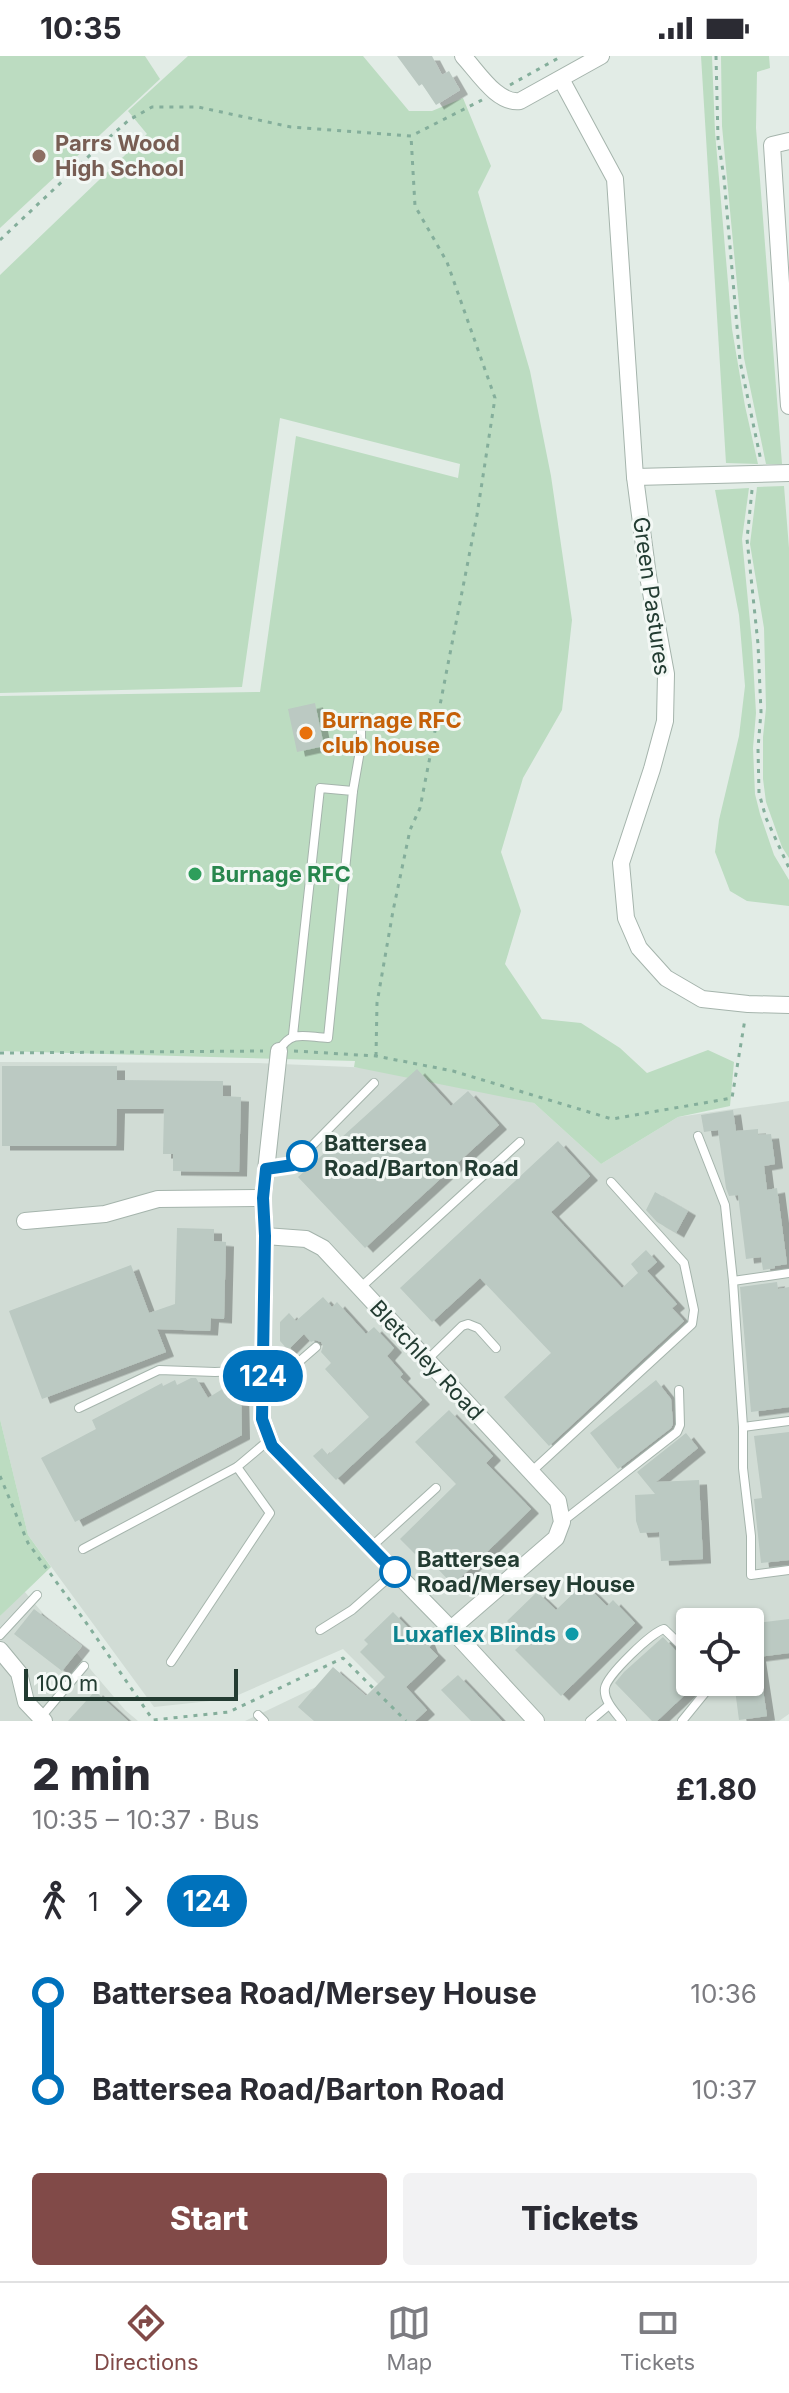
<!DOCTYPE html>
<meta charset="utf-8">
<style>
body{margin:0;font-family:Inter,sans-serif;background:#f2f2f3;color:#2b2b33;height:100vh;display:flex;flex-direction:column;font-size:30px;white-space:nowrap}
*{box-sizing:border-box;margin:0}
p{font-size:26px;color:#7c7c81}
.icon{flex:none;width:44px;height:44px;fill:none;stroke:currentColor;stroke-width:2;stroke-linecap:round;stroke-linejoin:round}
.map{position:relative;height:1665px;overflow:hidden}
.side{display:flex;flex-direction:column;background:#fff;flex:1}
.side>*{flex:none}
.badge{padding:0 16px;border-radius:26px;font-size:28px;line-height:52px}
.buttons{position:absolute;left:676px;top:1552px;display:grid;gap:16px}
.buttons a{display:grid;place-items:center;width:88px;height:88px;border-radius:8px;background:#fff;box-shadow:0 2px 6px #0004;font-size:40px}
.scale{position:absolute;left:24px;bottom:20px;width:214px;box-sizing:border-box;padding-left:8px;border:4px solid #233c32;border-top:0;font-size:22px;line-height:28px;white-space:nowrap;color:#233c32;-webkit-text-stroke:6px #f3f8f5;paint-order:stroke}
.map>.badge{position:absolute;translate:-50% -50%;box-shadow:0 0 0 4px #fff}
.legs{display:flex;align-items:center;gap:12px;height:88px;padding:0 32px;font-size:26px}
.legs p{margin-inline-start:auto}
.headline{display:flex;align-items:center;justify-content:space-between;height:136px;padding:0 32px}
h1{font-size:44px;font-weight:800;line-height:60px}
.action{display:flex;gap:16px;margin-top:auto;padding:16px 32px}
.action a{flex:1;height:92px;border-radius:8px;background:#814a48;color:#fff;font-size:32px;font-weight:800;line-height:92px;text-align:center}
.action a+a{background:#f2f2f3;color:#2b2b33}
ul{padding:0 32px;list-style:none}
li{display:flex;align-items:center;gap:28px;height:96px;font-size:30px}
li i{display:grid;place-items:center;width:12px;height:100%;margin:0 10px;background:currentColor}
li i::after{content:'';width:20px;height:20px;margin:-10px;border:6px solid;border-radius:50%;background:#fff}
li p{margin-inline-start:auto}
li:first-child i{background:linear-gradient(#0000 50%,currentColor 0)}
li:last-child i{background:linear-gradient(currentColor 50%,#0000 0)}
.status{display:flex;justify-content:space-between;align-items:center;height:56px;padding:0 40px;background:#fff;direction:ltr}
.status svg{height:22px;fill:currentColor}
.tabs{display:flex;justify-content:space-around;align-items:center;height:112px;border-top:2px solid #e1e1e2;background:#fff;font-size:22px;color:#7c7c81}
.tabs a{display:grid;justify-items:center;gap:4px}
.tabs .active{color:#814a48}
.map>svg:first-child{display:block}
.built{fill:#d1dcd5;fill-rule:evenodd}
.green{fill:#bcdcc1}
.building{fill:#bbc9c2;filter:url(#shadow)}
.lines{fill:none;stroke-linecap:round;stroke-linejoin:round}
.lane-casing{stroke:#a5b4ac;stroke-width:10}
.street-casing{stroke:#a5b4ac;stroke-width:18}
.path{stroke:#84ae9b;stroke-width:3;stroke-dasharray:4 6;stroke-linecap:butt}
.lane{stroke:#fff;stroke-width:8}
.street{stroke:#fff;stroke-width:16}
.line-1-casing{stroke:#fff;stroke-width:18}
.line-1{stroke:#0072bc;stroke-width:12}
.education-dot{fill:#8d6e63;stroke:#f3f8f5;stroke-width:3}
.food-dot{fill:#e8710a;stroke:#f3f8f5;stroke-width:3}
.leisure-dot{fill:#2e9e5b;stroke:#f3f8f5;stroke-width:3}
.stop-1-dot{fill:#fff;stroke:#0072bc;stroke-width:4}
.culture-dot{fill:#0f9aa8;stroke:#f3f8f5;stroke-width:3}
.labels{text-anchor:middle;stroke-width:6;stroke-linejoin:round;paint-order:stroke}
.education-label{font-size:22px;font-weight:bold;fill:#785e54;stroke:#f3f8f5;text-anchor:start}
.street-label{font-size:22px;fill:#233c32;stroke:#f3f8f5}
.food-label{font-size:22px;font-weight:bold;fill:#c56008;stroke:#f3f8f5;text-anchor:start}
.leisure-label{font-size:22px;font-weight:bold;fill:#27864d;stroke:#f3f8f5;text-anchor:start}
.stop-label{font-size:22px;font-weight:bold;fill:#233c32;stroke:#f3f8f5;text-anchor:start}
.culture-label{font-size:22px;font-weight:bold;fill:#0d838f;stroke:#f3f8f5;text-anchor:end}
</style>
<div class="status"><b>10:35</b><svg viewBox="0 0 49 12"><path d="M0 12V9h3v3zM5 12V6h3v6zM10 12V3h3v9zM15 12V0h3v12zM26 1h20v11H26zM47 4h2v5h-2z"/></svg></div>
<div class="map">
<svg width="789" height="1665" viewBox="0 0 789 1665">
<defs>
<filter id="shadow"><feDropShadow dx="8" dy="4.5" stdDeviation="0" flood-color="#0004"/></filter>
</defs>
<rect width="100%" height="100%" fill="#e2ece6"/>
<g class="built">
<path d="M0,1006L258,1007L419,1014L534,1047L601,1108L678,1061L789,1045V1658L779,1665H415L343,1593L229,1643L154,1651L28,1479L0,1363ZM690,1566H750V1626H690Z"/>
<polygon points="24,1535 125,1654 138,1665 0,1665 0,1560"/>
<polygon points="343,1618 387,1665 245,1665"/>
</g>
<g class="green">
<polygon points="0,0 145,0 160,23 0,172"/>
<polygon points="188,0 363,0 409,55 432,55 463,42 491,110 478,136 530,315 551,420 572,564 562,654 523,722 501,796 521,855 505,908 542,963 581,967 620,992 647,1017 708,994 734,1006 730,1050 678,1061 601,1108 534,1047 354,1011 355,1005 0,995 0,640 260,636 296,380 458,422 460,408 280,362 242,631 0,637 0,219 147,78 128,55"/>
<polygon points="701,0 712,0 715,76 732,273 745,350 758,408 726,407"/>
<polygon points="721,0 769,0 770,12 757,16 756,72 782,408 766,408 744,302 722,70"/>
<polygon points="784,430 789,492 789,802 782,791 766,746 763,723 763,681 766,652 764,572 750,488 757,431"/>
<polygon points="749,432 742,483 752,587 756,657 753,692 755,738 760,758 774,799 789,824 789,850 747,845 730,835 715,796 719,764 739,680 745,630 739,559 715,434"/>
<polygon points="0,1363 28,1479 51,1511 0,1560"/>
</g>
<g class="building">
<polygon points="397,0 432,0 442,19 449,15 460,34 436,49 422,28 419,30"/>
<polygon points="315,647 324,690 297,696 288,653"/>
<polygon points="2,1010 117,1010 117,1024 223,1025 223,1040 241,1041 239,1116 173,1115 173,1098 163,1098 164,1053 117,1053 116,1090 2,1090"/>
<polygon points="417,1013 451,1050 468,1035 499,1069 365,1192 298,1121"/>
<polygon points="733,1054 736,1075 758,1073 758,1079 771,1078 775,1108 764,1110 767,1134 777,1132 787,1208 775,1210 775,1212 763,1214 761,1201 746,1203 738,1139 729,1140 726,1132 718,1074 704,1076 701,1059"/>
<polygon points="558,1085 590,1120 551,1156 622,1232 638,1217 631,1208 646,1194 657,1206 647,1215 677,1248 672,1252 684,1265 549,1390 504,1341 551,1297 480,1222 432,1266 400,1232"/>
<polygon points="655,1136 688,1155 676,1177 657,1166 646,1154"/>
<polygon points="177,1172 214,1173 214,1185 226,1186 224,1263 211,1262 210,1275 157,1273 166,1296 42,1343 9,1255 131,1209 149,1257 175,1248"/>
<polygon points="777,1226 778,1233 789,1231 789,1351 751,1356 740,1231"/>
<polygon points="323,1241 332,1251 337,1246 366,1278 374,1271 394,1292 387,1300 403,1318 400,1321 422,1344 336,1424 313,1400 322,1392 328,1399 369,1361 325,1313 331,1307 321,1296 323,1290 321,1286 315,1284 311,1286 304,1278 288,1294 280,1285 280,1266 289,1257 296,1265"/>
<polygon points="191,1322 196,1322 208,1342 224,1332 241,1332 242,1379 75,1466 41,1402 96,1373 92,1364 162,1327 163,1330 175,1324 177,1329"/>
<polygon points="656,1324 671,1343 673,1368 671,1372 618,1413 590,1377"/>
<polygon points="449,1354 493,1400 486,1407 531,1453 453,1529 420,1494 415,1498 400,1483 456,1428 415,1386"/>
<polygon points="789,1376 789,1504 761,1507 754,1443 762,1442 754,1380"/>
<polygon points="686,1377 698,1392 656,1426 699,1424 703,1503 661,1505 659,1476 640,1477 636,1465 635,1439 655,1438 637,1416"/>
<polygon points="584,1527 607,1550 613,1544 635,1567 561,1640 515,1594 526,1584 507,1565 537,1536 556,1554"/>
<polygon points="34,1553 82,1590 62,1615 14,1578"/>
<polygon points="393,1556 422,1586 426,1582 430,1592 438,1600 406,1631 427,1654 415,1665 314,1665 298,1651 333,1611 366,1640 385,1621 360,1596 368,1588 364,1584"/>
<polygon points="789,1563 789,1597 758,1601 767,1660 739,1664 734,1626 750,1626 750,1568"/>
<polygon points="663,1581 690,1610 690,1634 657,1665 652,1665 615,1627 624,1616"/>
<polygon points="458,1619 502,1665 471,1665 441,1634"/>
<polygon points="95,1635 128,1665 68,1665"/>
</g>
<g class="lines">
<defs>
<g id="lane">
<polyline points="353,735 361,689 361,661"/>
<path d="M279,995C291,973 306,981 328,982L353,735L320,732L293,979"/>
<polyline points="698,1080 725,1149 733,1225"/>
<polyline points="267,1113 293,1109 374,1027"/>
<polyline points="789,1217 733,1225 743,1371 743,1412 751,1480 751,1519 789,1514"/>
<polyline points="360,1232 520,1086"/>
<polyline points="427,1304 462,1270 468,1268 478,1272 496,1292"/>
<polyline points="263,1337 316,1291"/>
<polyline points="79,1352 159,1314 215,1316 262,1314"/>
<polyline points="743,1371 789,1365"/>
<polyline points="531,1416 692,1268 694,1254 684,1207 611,1126"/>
<polyline points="563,1465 677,1376 680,1369 679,1334"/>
<polyline points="371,1491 436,1432"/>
<polyline points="83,1493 237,1411 269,1384"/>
<polyline points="320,1574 352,1554 395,1516"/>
<polyline points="0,1579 37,1539"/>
<polyline points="171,1606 270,1457 237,1411"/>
<polyline points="258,1659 264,1665"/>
<polyline points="41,1661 84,1610"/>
<polyline points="590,1665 609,1649"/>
<path d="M622,1665C615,1656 603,1644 605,1632C607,1619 652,1576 664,1573L690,1598"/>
<polyline points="682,1665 708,1633 710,1626"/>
</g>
<g id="street">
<path d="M463,0C478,16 497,48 520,45L601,0"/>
<polyline points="561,23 615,123 635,421 648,520 666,618 665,665 652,713 621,807 626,862 639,892 666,922 702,943 748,948 789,949"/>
<polyline points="789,85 772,89 789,350"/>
<polyline points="635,421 789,417"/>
<polyline points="279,995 263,1142 265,1180 262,1363 272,1390 451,1573 536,1665"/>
<polyline points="25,1165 105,1158 158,1143 263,1142"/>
<polyline points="265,1180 306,1183 323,1192 558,1445 562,1466 556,1482 451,1573"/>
<polyline points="0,1594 19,1617 26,1646 44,1665"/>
</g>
</defs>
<use href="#lane" class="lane-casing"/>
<use href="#street" class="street-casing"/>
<g class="path">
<polyline points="716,0 718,83 724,122 740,305 761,405"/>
<polyline points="510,29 562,0"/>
<polyline points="0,184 105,85 129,64 152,51 198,51 291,71 411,80 482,44"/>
<polyline points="752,434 747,483 758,588 761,656 758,692 759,737 766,762 789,812"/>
<polyline points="294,995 376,1000 453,1015 612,1063 732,1042 745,963"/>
<polyline points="0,997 263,995"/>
<polyline points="376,1000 377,947 393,855 410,774 420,752 477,459 495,342 447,206 415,150 411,80"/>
<polyline points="0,1420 28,1487 87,1568 153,1664 229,1656 343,1602 406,1665"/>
</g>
<use href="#lane" class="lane"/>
<use href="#street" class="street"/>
</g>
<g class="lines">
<defs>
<polyline id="line-1" points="302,1100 293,1109 266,1113 263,1142 265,1180 262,1363 272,1390 395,1516"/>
</defs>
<use href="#line-1" class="line-1-casing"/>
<use href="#line-1" class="line-1"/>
</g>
<circle class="education-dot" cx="39" cy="100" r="8"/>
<circle class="food-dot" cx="306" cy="677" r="8"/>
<circle class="leisure-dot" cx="195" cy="818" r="8"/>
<g class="stop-1-dot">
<circle cx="302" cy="1100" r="14"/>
<circle cx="395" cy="1516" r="14"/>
</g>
<circle class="culture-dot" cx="572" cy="1578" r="8"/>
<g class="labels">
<g class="education-label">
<text x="55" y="95">Parrs Wood<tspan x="55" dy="25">High School</tspan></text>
</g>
<g class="street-label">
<text transform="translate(652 540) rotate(82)" y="8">Green Pastures</text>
<text transform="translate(427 1304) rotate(47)" y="8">Bletchley Road</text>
</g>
<g class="food-label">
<text x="322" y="672">Burnage RFC<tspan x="322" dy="25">club house</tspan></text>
</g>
<g class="leisure-label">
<text x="211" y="826">Burnage RFC</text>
</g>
<g class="stop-label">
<text x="324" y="1095">Battersea<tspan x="324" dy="25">Road/Barton Road</tspan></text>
<text x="417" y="1511">Battersea<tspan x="417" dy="25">Road/Mersey House</tspan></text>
</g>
<g class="culture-label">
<text x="556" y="1586">Luxaflex Blinds</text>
</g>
</g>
</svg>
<div class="buttons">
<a><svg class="icon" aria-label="locate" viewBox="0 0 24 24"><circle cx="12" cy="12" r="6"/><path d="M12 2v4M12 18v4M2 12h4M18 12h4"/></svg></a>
</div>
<div class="scale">100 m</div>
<b class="badge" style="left:263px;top:1320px;background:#0072bc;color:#fff">124</b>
</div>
<section class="side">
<div class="headline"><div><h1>2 min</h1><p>10:35 – 10:37 · Bus</p></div><b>£1.80</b></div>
<div class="legs"><svg class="icon" aria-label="walk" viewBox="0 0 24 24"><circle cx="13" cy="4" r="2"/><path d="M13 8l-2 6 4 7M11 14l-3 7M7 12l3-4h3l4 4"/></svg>1<svg class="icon" aria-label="forward" viewBox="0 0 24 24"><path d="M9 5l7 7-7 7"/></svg><b class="badge" style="background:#0072bc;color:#fff">124</b></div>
<ul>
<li><i style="color:#0072bc"></i><b>Battersea Road/Mersey House</b><p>10:36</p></li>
<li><i style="color:#0072bc"></i><b>Battersea Road/Barton Road</b><p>10:37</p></li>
</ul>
<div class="action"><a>Start</a><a>Tickets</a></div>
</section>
<nav class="tabs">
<a class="active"><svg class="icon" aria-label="directions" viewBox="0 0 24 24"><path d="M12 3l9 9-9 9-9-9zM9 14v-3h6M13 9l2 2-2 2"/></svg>Directions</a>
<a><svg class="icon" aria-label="map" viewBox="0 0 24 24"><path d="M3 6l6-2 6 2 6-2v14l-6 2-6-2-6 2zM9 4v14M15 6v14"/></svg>Map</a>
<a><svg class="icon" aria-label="tickets" viewBox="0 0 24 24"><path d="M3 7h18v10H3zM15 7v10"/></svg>Tickets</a>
</nav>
